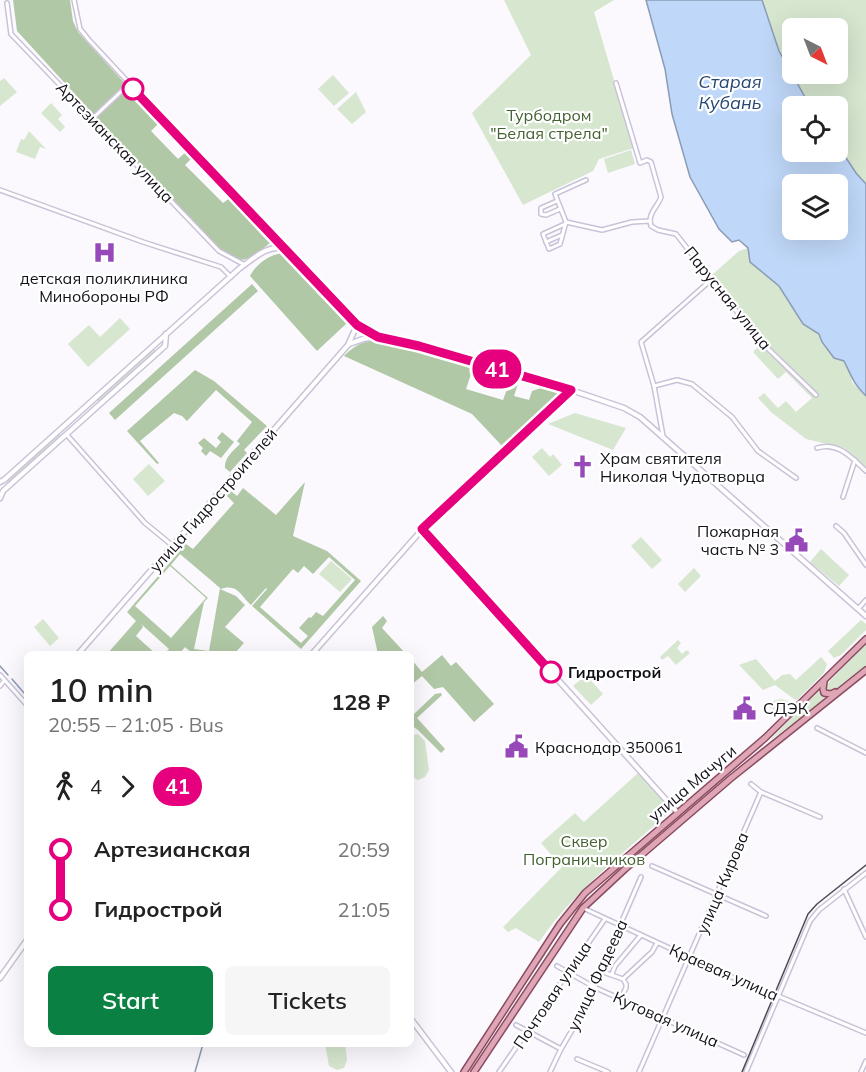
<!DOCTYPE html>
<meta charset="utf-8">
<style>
body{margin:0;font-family:Mulish,sans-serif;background:#f6f6f6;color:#222;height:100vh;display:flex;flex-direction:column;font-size:22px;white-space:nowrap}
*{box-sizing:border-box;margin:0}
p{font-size:20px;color:#767676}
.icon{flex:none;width:33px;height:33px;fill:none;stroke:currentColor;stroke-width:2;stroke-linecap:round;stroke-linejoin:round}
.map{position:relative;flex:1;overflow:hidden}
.panel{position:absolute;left:24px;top:651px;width:390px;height:396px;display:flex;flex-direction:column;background:#fff;border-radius:9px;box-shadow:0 6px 24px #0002}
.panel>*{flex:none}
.badge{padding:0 12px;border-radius:20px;font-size:21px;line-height:39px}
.needle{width:39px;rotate:138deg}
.tools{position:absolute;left:782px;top:18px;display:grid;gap:12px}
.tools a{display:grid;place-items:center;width:66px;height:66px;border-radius:9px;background:#fff;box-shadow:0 6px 24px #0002;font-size:30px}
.map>.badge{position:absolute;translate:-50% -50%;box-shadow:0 0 0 3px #fff}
.legs{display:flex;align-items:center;gap:9px;height:66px;padding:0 24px;font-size:20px}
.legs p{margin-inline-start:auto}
.head{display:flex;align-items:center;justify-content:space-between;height:102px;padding:0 24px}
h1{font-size:33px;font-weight:600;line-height:45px}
.action{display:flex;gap:12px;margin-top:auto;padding:12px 24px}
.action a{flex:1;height:69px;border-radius:9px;background:#0b8043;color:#fff;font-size:24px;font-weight:600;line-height:69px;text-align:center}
.action a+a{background:#f6f6f6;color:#222}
ul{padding:0 24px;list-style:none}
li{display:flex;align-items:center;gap:21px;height:60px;font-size:22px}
li i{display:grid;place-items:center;width:9px;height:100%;margin:0 8px;background:currentColor}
li i::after{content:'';width:15px;height:15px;margin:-8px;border:4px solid;border-radius:50%;background:#fff}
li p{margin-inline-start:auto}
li:first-child i{background:linear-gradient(#0000 50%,currentColor 0)}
li:last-child i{background:linear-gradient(currentColor 50%,#0000 0)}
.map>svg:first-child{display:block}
.green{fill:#d6e6cf;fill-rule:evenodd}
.forest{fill:#b1c8a6;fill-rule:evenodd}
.water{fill:#bfd7f8;stroke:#8b9cb5;stroke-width:1.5;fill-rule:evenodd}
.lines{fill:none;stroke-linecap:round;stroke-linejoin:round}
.stream{stroke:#8b9cb5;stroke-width:1.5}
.minor-casing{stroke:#cac2d8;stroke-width:6}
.tertiary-casing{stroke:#cac2d8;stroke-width:7}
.primary-casing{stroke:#8a4b60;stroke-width:8}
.minor{stroke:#fff;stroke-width:3}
.tertiary{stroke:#fff;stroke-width:4}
.primary{stroke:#dfa6b6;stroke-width:5}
.tram{stroke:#4e4c53;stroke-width:1.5}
.line-1-casing{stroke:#fff;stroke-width:14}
.line-1{stroke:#e6007e;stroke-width:9}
.stop-1-dot{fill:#fff;stroke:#e6007e;stroke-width:3}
.labels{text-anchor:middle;stroke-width:4.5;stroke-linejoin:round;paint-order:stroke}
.park-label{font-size:16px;fill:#426030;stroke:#fff}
.street-label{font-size:16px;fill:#131118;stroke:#fff}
.poi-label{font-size:16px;fill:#131118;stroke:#fff;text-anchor:start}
.stop-label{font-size:16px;font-weight:bold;fill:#131118;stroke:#fff;text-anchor:start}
.water-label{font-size:18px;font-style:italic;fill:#274872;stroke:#fff}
</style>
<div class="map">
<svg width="866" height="1072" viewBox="0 0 866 1072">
<rect width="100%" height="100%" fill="#fbf9fe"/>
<g class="green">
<polygon points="504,0 614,0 594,12 634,148 599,159 593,171 523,205 472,113 531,55"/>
<path d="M762,0H866V184L856,173L837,144V106H810L779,51ZM792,28H837V74H792Z"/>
<polygon points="333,75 349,93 334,106 318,89"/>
<polygon points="4,78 17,92 0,106 0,81"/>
<polygon points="356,92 366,112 352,124 337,109"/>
<polygon points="51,103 62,115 58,119 65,127 60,132 41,113"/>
<polygon points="29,131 46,149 40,147 35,159 16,152 21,139 24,140"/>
<polygon points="631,150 635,164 608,173 604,159"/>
<polygon points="748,248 750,262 779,286 803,324 819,334 822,342 844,361 851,375 852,382 866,396 866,467 844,448 806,439 771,412 758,398 764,393 778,408 786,401 796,412 812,398 786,372 778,379 753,352 762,342 712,275 739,251"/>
<polygon points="120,318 130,329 88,367 68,344 89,325 100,337"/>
<polygon points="153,348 156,351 99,403 96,399"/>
<polygon points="575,413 626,428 613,450 548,424"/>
<polygon points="59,433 62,437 9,484 6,481"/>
<polygon points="542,448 550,457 553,454 562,465 549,476 532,457"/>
<polygon points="149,464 165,481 148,496 133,479"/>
<polygon points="641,537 662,560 652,569 631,546"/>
<polygon points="821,549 849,575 839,586 810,562"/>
<polygon points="331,561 352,579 340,592 319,574"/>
<polygon points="694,568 701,576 685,592 678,584"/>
<polygon points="43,619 59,638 50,646 34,627"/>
<polygon points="861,620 866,624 866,630 841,655 834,658 828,651"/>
<polygon points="678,640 681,643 677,648 682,654 687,650 690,653 676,665 668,656 662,660 660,657"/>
<polygon points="866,644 866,666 834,691 828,692 825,686"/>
<polygon points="821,657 827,664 824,673 797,700 794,699 775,685 763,690 739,665 756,659 775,681 782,675 790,674 796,680"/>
<polygon points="586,675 603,694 591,705 573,686"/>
<polygon points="818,691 826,698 825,700 769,741"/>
<polygon points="782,699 792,702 794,705 781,717 769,706 775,700"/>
<polygon points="418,734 425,741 429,770 425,777 418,780 411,776 411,735"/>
<path d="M638,773L672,810C625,852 575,890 539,942L516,928L508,932L503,927L562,867L541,843L575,813L584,822Z"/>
<polygon points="325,1044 345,1044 347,1060 344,1068 337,1070 329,1066"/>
</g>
<g class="forest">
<path d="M13,0H70L73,21L78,32L160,122L151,131L178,159L187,151L193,157L185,165L223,203L231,197L271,238L270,243C246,262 241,267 215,247L17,31Z"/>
<path d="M282,253L347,323L317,351L250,276C256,264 269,255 282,253Z"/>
<polygon points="252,284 258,291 115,420 109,413"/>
<path d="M389,340L474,365L466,389L503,400L512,376L519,381L514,396L529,400L532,391L547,386L559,390L561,395L559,399L504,448L472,414L344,356C359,341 368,340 389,340Z"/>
<path d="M195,370L214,381L267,426L244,450L247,453L230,472L225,468C224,458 233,451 240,444L237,441L252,422L216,390L187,421L182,416L174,413L140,441L159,463L157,464L127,431Z"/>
<polygon points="222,432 234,442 221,458 210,451 206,456 201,451 203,448 198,443 204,438 216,448 221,442 217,438"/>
<path d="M305,482L293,536L327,551L361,581L301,649L252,606L267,589L266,588L251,605C240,595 238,583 220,589L236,596L245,605L225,627L244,643L234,654H193L185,647L179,654H164L169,649L141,624L143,627L136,636L156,654H139L136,652L134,654H107L136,621L127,612L186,544L193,549L234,503L227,496L231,491L237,496L243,488L276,515ZM180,554L220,588L209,651L194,649L204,602L208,598L171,565ZM329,557L355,580L323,616L316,612L311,618L309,617L299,628L308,636L301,643L260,607L293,569L298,573L304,566L313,574ZM170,566L206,598L171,638L135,606Z"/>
<polygon points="383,616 387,621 382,628 406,654 378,654 372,627"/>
<polygon points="442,655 451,666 456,662 494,704 474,722 443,687 434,689 422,676 411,685 411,659 422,672"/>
<polygon points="441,693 442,695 417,718 445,749 441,753 418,730 411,725 411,711 414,714 435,694"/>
</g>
<path class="water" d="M646,0H762L779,51L810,106H792V152H837V144L856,173L866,184V396C853,383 852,377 844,361L834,358L822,342L819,334L803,324L779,286L750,262L748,248L739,240L732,242L719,229L690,177L672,114L665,69ZM792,184H837V230H792Z"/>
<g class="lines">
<g class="stream">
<polyline points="0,666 8,675"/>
<polyline points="12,679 24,693"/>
<polyline points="195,1072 203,1044"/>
</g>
<defs>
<g id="minor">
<polyline points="74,0 80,29 89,40 283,248"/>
<polyline points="7,3 11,34 219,251 245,265"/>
<path d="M616,83L640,163L647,160L651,162L661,197C658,207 647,213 651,226L658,230L676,234L759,340L816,395"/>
<polyline points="93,118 129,84"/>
<polyline points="0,190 143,242 221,267 231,277"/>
<polyline points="557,201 541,208 541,214 546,215 560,209"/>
<polyline points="566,222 555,194 586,180"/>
<polyline points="565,224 543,234 549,249 560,244 566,222 602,230 632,222 650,221"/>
<polyline points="546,242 562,235"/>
<polyline points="654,386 677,380 692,384 732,417 758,451 796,478"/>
<polyline points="67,435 145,523 173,546"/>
<polyline points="663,436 654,386 641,342 712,279"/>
<path d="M817,448C838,441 852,458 866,471"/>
<polyline points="843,497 855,460"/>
<polyline points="836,526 844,533 866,565"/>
<polyline points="858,609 866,600"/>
<polyline points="0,675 27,705"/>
<polyline points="0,686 4,681"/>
<polyline points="817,728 866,753"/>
<polyline points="751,784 761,792 820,817"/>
<polyline points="652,866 766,916"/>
<polyline points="844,889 866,937"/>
<polyline points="583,908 773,996 778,996 866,1033"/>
<polyline points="557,966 594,987 744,1055"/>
<polyline points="600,971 623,979 652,952 657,943"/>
<polyline points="612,974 615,966 641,935"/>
<polyline points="620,999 626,988 626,984 623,979"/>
<polyline points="516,1025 561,1049"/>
<polyline points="577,1059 608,1072"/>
<polyline points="499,1072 605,919"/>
<polyline points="550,1072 561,1049 582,1013 641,877"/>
<polyline points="639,1072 761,792"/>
<polyline points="746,1072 810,921 819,910 866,873"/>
<polyline points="861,1072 866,1061"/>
</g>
<g id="tertiary">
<polyline points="349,344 363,339 376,337"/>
<path d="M0,482L4,480L240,268C253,259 268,244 284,249L357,325L378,337L419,346L571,390L624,408L640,417L866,616"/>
<polyline points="0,498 3,491 165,346 166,334"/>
<polyline points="422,529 678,813"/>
<polyline points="78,654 348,345 357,325"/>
<polyline points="312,654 427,524 570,391"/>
<polyline points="0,978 27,940"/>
<polyline points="411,1019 451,1072"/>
</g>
<g id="primary">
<polyline points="824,681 823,689 824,693 831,694 835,692"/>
<polyline points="464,1072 560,924 585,893 765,738 866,639"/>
<polyline points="474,1072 583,908 625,869 730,779 866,670"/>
</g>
</defs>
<use href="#minor" class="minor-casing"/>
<use href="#tertiary" class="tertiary-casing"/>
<use href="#primary" class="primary-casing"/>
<use href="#minor" class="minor"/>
<use href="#tertiary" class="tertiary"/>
<use href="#primary" class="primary"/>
<polyline class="tram" points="742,1072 808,914 817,904 866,865"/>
</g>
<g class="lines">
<defs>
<polyline id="line-1" points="133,89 357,325 378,337 419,346 571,390 422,529 551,672"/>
</defs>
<use href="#line-1" class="line-1-casing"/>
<use href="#line-1" class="line-1"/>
</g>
<defs>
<symbol id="hospital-bare" viewBox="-9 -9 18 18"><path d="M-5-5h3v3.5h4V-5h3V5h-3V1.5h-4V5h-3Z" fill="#9749ba" stroke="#fff" stroke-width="2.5" paint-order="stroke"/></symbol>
<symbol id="church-bare" viewBox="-9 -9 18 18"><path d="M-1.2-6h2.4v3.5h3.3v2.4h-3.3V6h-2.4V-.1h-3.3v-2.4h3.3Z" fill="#9749ba" stroke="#fff" stroke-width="2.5" paint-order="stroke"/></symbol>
<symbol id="civic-bare" viewBox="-9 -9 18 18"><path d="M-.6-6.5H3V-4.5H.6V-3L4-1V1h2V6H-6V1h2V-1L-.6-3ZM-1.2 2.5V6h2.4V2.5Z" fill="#9749ba" stroke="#fff" stroke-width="2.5" paint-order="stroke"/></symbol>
</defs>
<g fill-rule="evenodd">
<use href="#hospital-bare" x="88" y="236" width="33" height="33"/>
<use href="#church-bare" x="566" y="450" width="33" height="33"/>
<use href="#civic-bare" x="780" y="524" width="33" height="33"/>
<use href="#civic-bare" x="728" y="692" width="33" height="33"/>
<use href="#civic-bare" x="500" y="730" width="33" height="33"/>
</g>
<g class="stop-1-dot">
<circle cx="133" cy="89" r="10"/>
<circle cx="551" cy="672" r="10"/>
</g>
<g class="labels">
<g class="park-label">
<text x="549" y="121">Турбодром<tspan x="549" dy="18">"Белая стрела"</tspan></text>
<text x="584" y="847">Сквер<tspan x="584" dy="18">Пограничников</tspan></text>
</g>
<g class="street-label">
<text transform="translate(115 142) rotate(46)" y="6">Артезианская улица</text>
<text transform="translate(728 298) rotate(51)" y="6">Парусная улица</text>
<text transform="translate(213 500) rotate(-49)" y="6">улица Гидростроителей</text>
<text transform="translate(692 783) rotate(-40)" y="6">улица Мачуги</text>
<text transform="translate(722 883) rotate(-67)" y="6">улица Кирова</text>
<text transform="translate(724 972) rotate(24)" y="6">Краевая улица</text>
<text transform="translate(597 975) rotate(-65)" y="6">улица Фадеева</text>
<text transform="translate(552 995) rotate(-56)" y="6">Почтовая улица</text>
<text transform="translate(666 1019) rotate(24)" y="6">Кутовая улица</text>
</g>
<g class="poi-label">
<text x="104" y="284" text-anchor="middle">детская поликлиника<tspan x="104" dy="18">Минобороны РФ</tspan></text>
<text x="600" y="464">Храм святителя<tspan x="600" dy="18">Николая Чудотворца</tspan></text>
<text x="779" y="537" text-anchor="end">Пожарная<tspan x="779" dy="18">часть № 3</tspan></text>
<text x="763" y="714">СДЭК</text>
<text x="535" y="753">Краснодар 350061</text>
</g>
<g class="stop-label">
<text x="568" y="678">Гидрострой</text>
</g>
<g class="water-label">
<text x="730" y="88">Старая<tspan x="730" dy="21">Кубань</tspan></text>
</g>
</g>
</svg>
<div class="tools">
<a><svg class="needle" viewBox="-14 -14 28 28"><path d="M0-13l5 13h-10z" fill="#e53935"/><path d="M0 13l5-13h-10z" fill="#767676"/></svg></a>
<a><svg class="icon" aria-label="locate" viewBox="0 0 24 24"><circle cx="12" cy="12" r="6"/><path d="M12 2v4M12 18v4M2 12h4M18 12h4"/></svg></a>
<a><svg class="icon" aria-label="layers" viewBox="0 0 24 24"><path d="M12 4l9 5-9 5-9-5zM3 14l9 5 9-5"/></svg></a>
</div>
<b class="badge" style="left:497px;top:369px;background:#e6007e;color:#fff">41</b>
<section class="panel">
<div class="head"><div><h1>10 min</h1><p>20:55 – 21:05 · Bus</p></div><b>128 ₽</b></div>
<div class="legs"><svg class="icon" aria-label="walk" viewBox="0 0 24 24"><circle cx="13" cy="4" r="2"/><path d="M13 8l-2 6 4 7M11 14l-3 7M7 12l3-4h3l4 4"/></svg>4<svg class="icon" aria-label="forward" viewBox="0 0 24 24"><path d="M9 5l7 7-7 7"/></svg><b class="badge" style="background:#e6007e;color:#fff">41</b></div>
<ul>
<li><i style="color:#e6007e"></i><b>Артезианская</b><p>20:59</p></li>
<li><i style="color:#e6007e"></i><b>Гидрострой</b><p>21:05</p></li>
</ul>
<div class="action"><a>Start</a><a>Tickets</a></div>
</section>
</div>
